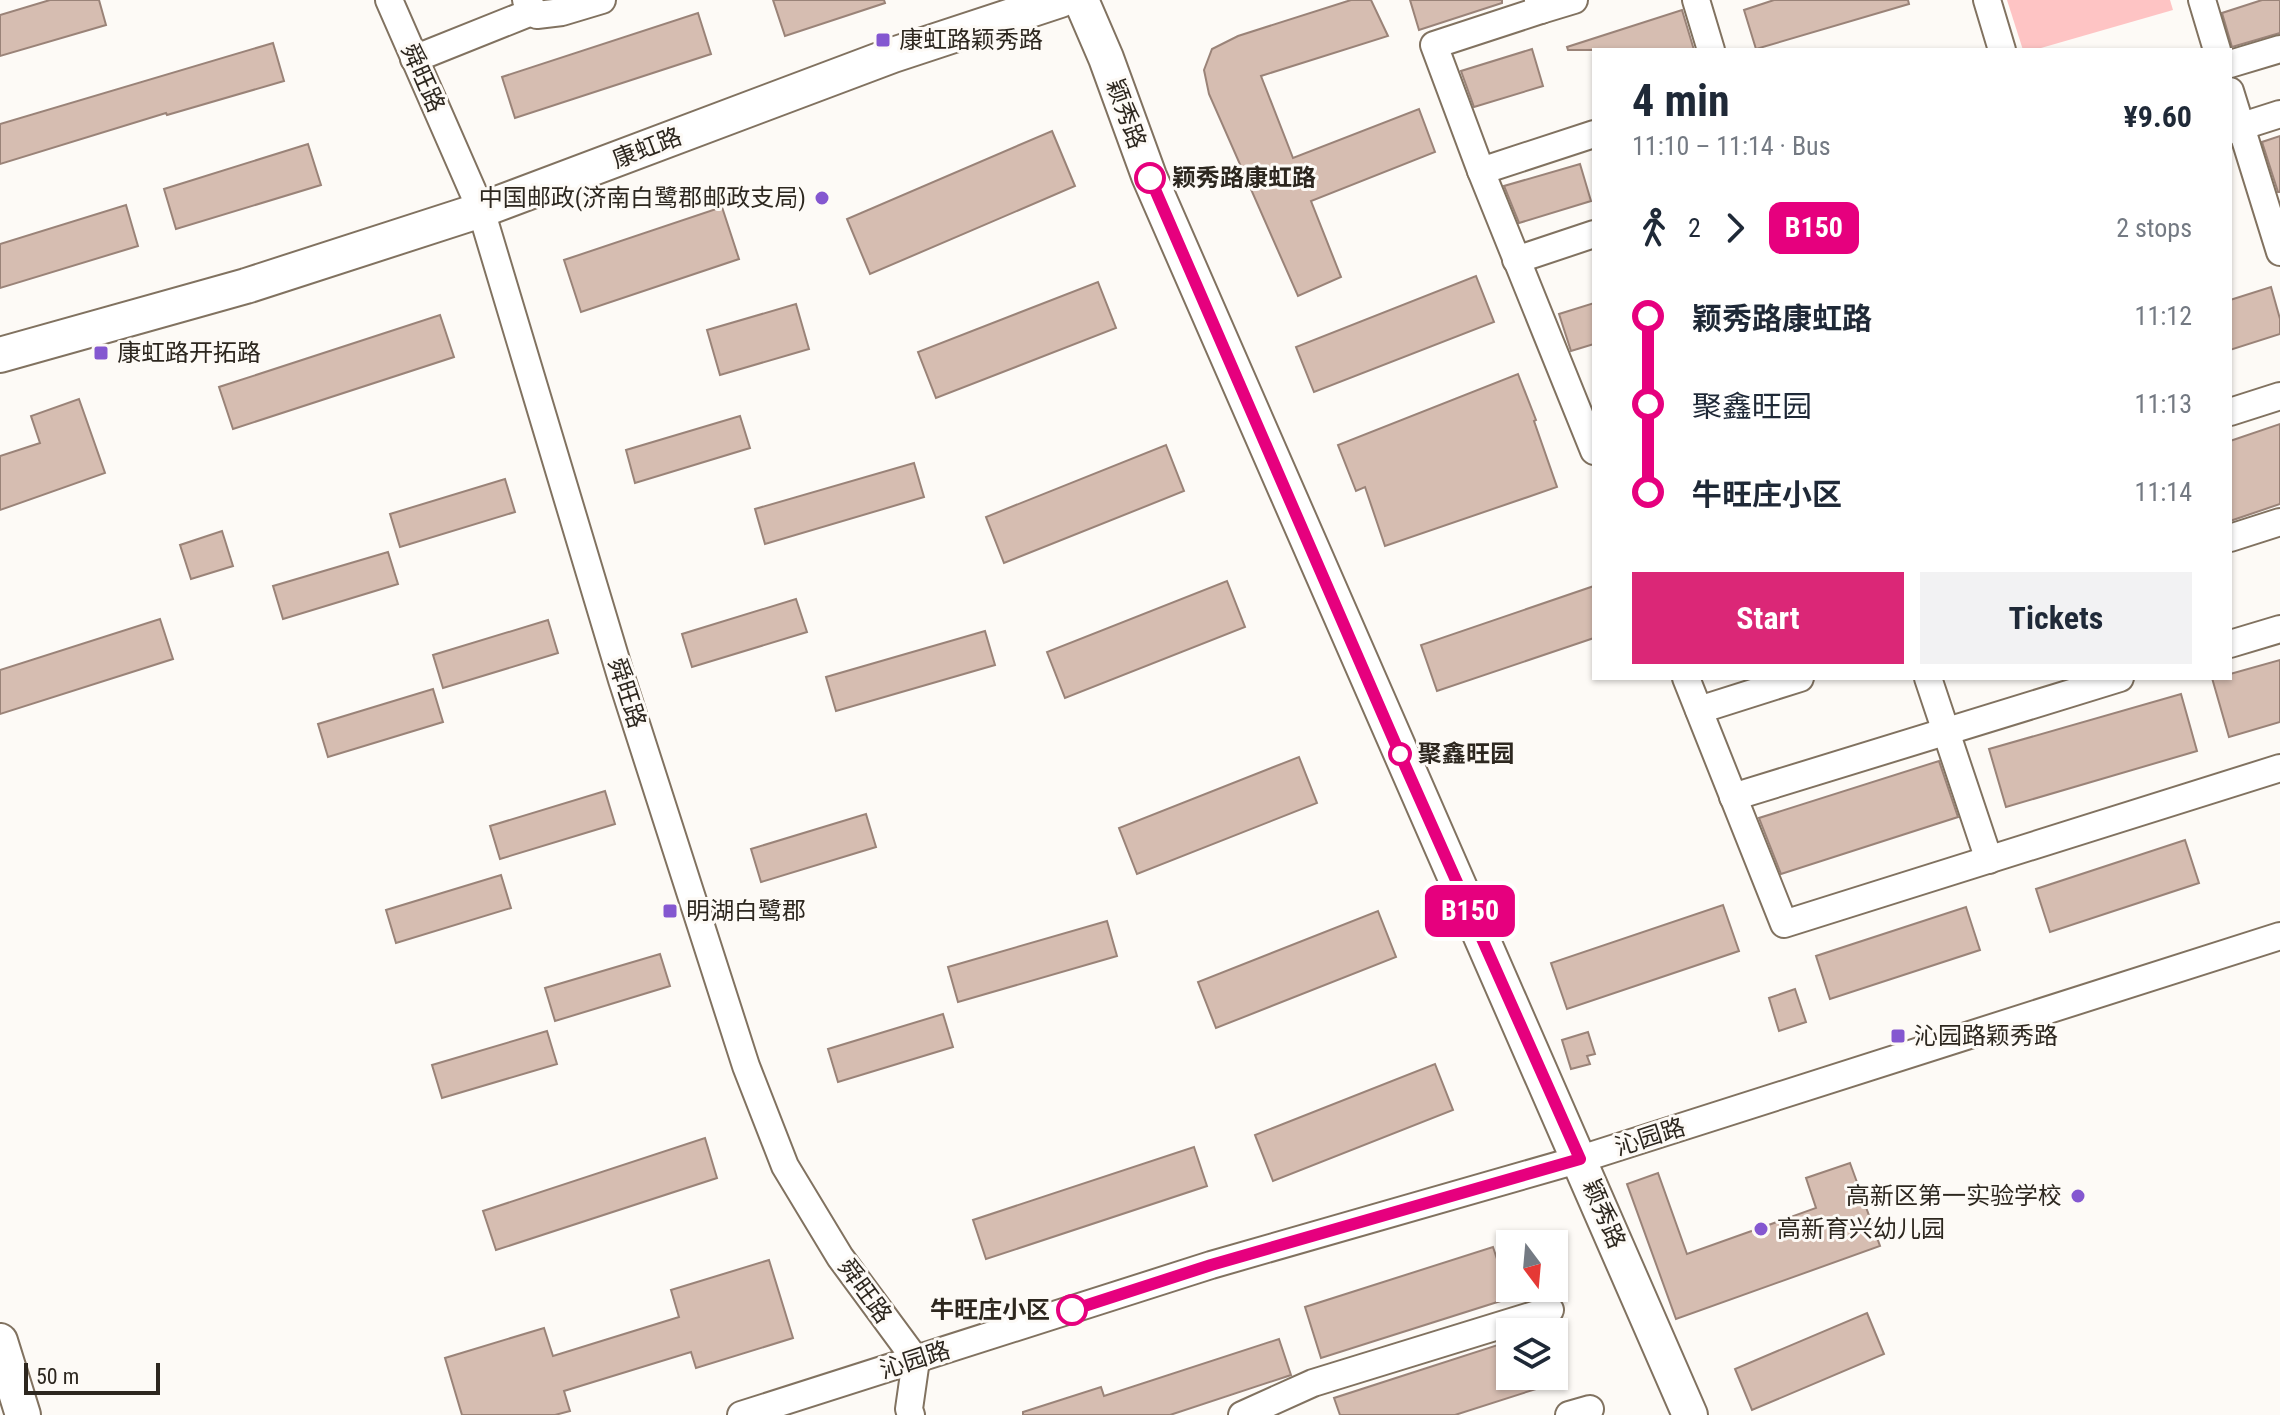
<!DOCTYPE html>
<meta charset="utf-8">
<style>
body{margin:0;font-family:"Roboto Condensed","Noto Sans SC",sans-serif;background:#f2f2f3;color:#1f2937;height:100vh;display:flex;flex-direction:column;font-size:30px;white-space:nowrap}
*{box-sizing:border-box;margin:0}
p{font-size:26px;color:#747a83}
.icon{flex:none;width:44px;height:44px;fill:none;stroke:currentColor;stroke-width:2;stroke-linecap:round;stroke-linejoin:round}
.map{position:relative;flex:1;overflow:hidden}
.panel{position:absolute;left:1592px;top:48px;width:640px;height:632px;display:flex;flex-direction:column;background:#fff;border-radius:0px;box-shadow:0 2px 6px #0004}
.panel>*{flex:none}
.badge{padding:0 16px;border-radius:12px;font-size:28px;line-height:52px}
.needle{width:52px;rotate:164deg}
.buttons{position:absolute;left:1496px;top:1230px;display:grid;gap:16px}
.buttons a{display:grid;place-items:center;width:72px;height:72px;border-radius:0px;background:#fff;box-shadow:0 2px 6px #0004;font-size:40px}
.scale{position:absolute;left:24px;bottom:20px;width:136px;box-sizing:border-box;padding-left:8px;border:4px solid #2d271f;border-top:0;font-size:22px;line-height:28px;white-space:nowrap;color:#2d271f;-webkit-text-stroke:6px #fdfaf6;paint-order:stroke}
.map>.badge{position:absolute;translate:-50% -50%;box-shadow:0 0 0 4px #fff}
.legs{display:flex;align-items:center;gap:12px;height:88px;padding:0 40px;font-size:26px}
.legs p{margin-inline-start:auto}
.overview{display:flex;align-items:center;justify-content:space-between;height:136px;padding:0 40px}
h1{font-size:44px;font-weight:700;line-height:60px}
.action{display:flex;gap:16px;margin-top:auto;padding:16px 40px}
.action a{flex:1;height:92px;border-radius:0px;background:#db2777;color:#fff;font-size:32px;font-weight:700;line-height:92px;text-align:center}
.action a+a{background:#f2f2f3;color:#1f2937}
ul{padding:0 40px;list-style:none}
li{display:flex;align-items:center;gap:28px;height:88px;font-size:30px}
li i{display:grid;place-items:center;width:12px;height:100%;margin:0 10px;background:currentColor}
li i::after{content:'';width:20px;height:20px;margin:-10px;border:6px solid;border-radius:50%;background:#fff}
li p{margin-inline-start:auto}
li:first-child i{background:linear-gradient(#0000 50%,currentColor 0)}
li:last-child i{background:linear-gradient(currentColor 50%,#0000 0)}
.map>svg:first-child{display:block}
.green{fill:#fec4c4}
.building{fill:#d6bdb1;stroke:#9a8378;stroke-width:2}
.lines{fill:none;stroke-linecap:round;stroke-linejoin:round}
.minor-casing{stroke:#817260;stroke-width:30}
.major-casing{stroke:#817260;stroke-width:38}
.minor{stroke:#fff;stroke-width:26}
.major{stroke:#fff;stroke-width:34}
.line-1-casing{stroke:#fff;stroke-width:18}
.line-1{stroke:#e6007e;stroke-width:12}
.poi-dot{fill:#8457d0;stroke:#fdfaf6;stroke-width:3}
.stop-1-dot{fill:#fff;stroke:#e6007e;stroke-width:4}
.labels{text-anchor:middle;stroke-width:6;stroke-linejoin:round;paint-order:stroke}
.poi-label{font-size:24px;fill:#2d271f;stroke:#fdfaf6;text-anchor:start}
.street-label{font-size:24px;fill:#2d271f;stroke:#fdfaf6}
.stop-label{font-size:24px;font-weight:bold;fill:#2d271f;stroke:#fdfaf6;text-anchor:start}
</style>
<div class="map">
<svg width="2280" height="1415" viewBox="0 0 2280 1415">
<rect width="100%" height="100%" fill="#fdfaf6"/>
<polygon class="green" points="2007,0 2170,0 2173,10 2034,50 2023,50"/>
<g class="building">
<polygon points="50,0 99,0 106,25 0,56 0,15"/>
<polygon points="773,0 884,0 885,3 785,36"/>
<polygon points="1351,0 1371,0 1388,36 1261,76 1293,158 1419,109 1435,152 1311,201 1341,277 1298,296 1209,94 1204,70 1212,49 1238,36"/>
<polygon points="1410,0 1502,0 1502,3 1419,30"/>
<polygon points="1774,0 1908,0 1909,4 1756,49 1744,10"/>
<polygon points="2262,0 2280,0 2280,33 2232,47 2222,13"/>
<polygon points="1682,10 1694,50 1568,50 1567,47"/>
<polygon points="698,13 711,54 515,118 502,77"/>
<polygon points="273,43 284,81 167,115 166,113 0,164 0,124"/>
<polygon points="1532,49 1543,86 1474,107 1461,71"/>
<polygon points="1052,131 1075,186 870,274 847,219"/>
<polygon points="2280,136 2280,192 2278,192 2262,142"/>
<polygon points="308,144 321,185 176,229 164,189"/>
<polygon points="1580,164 1591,201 1519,223 1504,186"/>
<polygon points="126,205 138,246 0,288 0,244"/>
<polygon points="722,207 739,259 581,312 564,260"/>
<polygon points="1476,276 1494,322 1314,392 1296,347"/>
<polygon points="1098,282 1116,328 936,398 918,352"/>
<polygon points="2271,287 2280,319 2280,334 2230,350 2230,300"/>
<polygon points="1594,303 1594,344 1571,351 1559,314"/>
<polygon points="796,304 809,349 720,375 707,330"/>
<polygon points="440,315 454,357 233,429 219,387"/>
<polygon points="1518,374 1536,420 1534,421 1557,487 1385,546 1365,487 1356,491 1338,445"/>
<polygon points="79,399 105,473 0,510 0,456 40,443 31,416"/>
<polygon points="740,416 750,448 635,483 626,450"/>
<polygon points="2280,424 2280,504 2230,521 2230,441"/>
<polygon points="1166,445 1184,491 1004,563 986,517"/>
<polygon points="914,463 924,497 765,544 755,509"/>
<polygon points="505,479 515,512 400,547 390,514"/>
<polygon points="222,531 233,566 191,579 180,545"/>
<polygon points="388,552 398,584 283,619 273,586"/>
<polygon points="1227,581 1245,627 1065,698 1047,652"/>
<polygon points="1594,586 1594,638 1437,691 1421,645"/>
<polygon points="796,599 807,632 692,667 682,634"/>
<polygon points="160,619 173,659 0,714 0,670"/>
<polygon points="548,620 558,653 443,688 433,655"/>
<polygon points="985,631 995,665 836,711 826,677"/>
<polygon points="2280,660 2280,722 2229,737 2212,678 2230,678 2230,674"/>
<polygon points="433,689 443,722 328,757 318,724"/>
<polygon points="2181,694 2197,751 2006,807 1989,749"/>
<polygon points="1299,757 1317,803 1137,874 1119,828"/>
<polygon points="1939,761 1958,817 1781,874 1759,818"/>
<polygon points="605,791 615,824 500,859 490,826"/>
<polygon points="866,814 876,847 761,882 751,849"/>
<polygon points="2185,840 2199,883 2050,932 2036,889"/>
<polygon points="501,875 511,908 396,943 386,910"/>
<polygon points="1723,905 1739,951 1567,1009 1551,963"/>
<polygon points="1966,907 1980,950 1830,999 1816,956"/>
<polygon points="1378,911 1396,957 1216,1028 1198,982"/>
<polygon points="1107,921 1117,956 958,1002 948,967"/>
<polygon points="660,954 670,986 555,1021 545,988"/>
<polygon points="1795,989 1806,1022 1779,1031 1769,998"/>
<polygon points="943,1014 953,1047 838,1082 828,1049"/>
<polygon points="547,1031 557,1064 442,1098 432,1065"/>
<polygon points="1588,1032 1595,1054 1587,1056 1590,1064 1571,1069 1562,1040"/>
<polygon points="1435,1064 1453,1110 1273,1181 1255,1135"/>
<polygon points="705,1138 717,1178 496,1250 483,1211"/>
<polygon points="1194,1147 1207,1186 986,1259 973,1220"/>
<polygon points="1850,1163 1880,1246 1676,1319 1627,1184 1658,1173 1687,1254 1816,1208 1806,1178"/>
<polygon points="1493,1247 1510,1298 1321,1358 1305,1307"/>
<polygon points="769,1260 793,1338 696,1368 691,1352 564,1391 570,1411 555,1415 462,1415 445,1358 544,1328 553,1356 679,1317 671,1290"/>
<polygon points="1867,1313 1884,1354 1752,1410 1735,1369"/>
<polygon points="1279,1339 1291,1375 1170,1415 1023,1415 1023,1412 1101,1387 1104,1396"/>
<polygon points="1510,1341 1510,1376 1535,1376 1539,1388 1455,1415 1340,1415 1334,1398"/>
</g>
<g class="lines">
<defs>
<g id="minor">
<polyline points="389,0 481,210 622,680 746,1066 785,1166 840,1257 916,1360"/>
<polyline points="526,0 537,15 562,12 602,0"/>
<polyline points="1538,0 1541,10 1574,0"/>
<polyline points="1696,0 1711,50"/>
<polyline points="1987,0 2002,50"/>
<polyline points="2202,0 2217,50"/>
<polyline points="1541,10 1434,45 1481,171 1594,451"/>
<polyline points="414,59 534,11"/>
<polyline points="2230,64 2280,49"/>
<polyline points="2230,91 2280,252"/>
<polyline points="2230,130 2280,114"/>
<polyline points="1481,171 1594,134"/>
<polyline points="1516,260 1594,234"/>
<polyline points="2230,412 2280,396"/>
<polyline points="2230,538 2280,522"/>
<polyline points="2230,644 2280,629"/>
<polyline points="1686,678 1784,924 2280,768"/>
<polyline points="1928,678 1989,860"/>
<polyline points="1699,710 1800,678"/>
<polyline points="1733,797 2120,678"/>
<polyline points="741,1415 1211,1265 1584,1158 2280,936"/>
<polyline points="911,1415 909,1409 916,1360"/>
<polyline points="1242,1415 1313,1383 1550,1310"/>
<polyline points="1569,1415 1590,1409"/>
</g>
<g id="major">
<polyline points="1081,0 1106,58 1149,176 1690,1415"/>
<polyline points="0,355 246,286 481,210 893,55 1060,0"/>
<polyline points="0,1341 23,1415"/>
</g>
</defs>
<use href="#minor" class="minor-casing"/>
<use href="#major" class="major-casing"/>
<use href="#minor" class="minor"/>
<use href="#major" class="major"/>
</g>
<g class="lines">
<defs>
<polyline id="line-1" points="1072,1310 1211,1265 1580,1159 1399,752 1150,178"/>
</defs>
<use href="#line-1" class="line-1-casing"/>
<use href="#line-1" class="line-1"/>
</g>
<g class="poi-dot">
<rect x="875" y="32" width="16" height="16" rx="4"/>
<circle cx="822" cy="198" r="8"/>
<rect x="93" y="345" width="16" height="16" rx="4"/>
<rect x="662" y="903" width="16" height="16" rx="4"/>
<rect x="1890" y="1028" width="16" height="16" rx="4"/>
<circle cx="2078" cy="1196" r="8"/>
<circle cx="1761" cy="1229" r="8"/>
</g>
<g class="stop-1-dot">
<circle cx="1150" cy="178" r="14"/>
<circle cx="1400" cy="754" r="10"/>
<circle cx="1072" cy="1310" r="14"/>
</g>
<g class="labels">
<g class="poi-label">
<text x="899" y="48">康虹路颖秀路</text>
<text x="806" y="206" text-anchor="end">中国邮政(济南白鹭郡邮政支局)</text>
<text x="117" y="361">康虹路开拓路</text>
<text x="686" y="919">明湖白鹭郡</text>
<text x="1914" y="1044">沁园路颖秀路</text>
<text x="2062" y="1204" text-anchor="end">高新区第一实验学校</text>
<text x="1777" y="1237">高新育兴幼儿园</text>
</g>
<g class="street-label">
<text transform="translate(423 78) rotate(66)" y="8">舜旺路</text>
<text transform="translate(1126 114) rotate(70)" y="8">颖秀路</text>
<text transform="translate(647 148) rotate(-21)" y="8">康虹路</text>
<text transform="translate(627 693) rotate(72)" y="8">舜旺路</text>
<text transform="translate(1650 1137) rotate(-18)" y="8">沁园路</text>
<text transform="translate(1604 1214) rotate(67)" y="8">颖秀路</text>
<text transform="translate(865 1291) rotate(54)" y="8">舜旺路</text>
<text transform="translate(915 1360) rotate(-18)" y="8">沁园路</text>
</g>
<g class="stop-label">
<text x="1172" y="186">颖秀路康虹路</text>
<text x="1418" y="762">聚鑫旺园</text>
<text x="1050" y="1318" text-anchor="end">牛旺庄小区</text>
</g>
</g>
</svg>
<div class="buttons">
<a><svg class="needle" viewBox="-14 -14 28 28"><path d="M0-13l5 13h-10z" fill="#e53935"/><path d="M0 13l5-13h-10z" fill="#747a83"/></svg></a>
<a><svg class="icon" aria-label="layers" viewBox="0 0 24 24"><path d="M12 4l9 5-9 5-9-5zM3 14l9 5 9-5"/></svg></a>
</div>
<div class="scale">50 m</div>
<b class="badge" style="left:1470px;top:911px;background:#e6007e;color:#fff">B150</b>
<section class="panel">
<div class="overview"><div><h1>4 min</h1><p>11:10 – 11:14 · Bus</p></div><b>¥9.60</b></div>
<div class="legs"><svg class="icon" aria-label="walk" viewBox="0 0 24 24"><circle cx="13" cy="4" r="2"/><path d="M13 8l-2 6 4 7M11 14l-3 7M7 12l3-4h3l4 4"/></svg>2<svg class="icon" aria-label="forward" viewBox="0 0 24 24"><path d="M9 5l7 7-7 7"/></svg><b class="badge" style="background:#e6007e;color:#fff">B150</b><p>2 stops</p></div>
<ul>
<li><i style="color:#e6007e"></i><b>颖秀路康虹路</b><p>11:12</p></li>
<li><i style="color:#e6007e"></i><span>聚鑫旺园</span><p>11:13</p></li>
<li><i style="color:#e6007e"></i><b>牛旺庄小区</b><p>11:14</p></li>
</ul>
<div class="action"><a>Start</a><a>Tickets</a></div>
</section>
</div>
